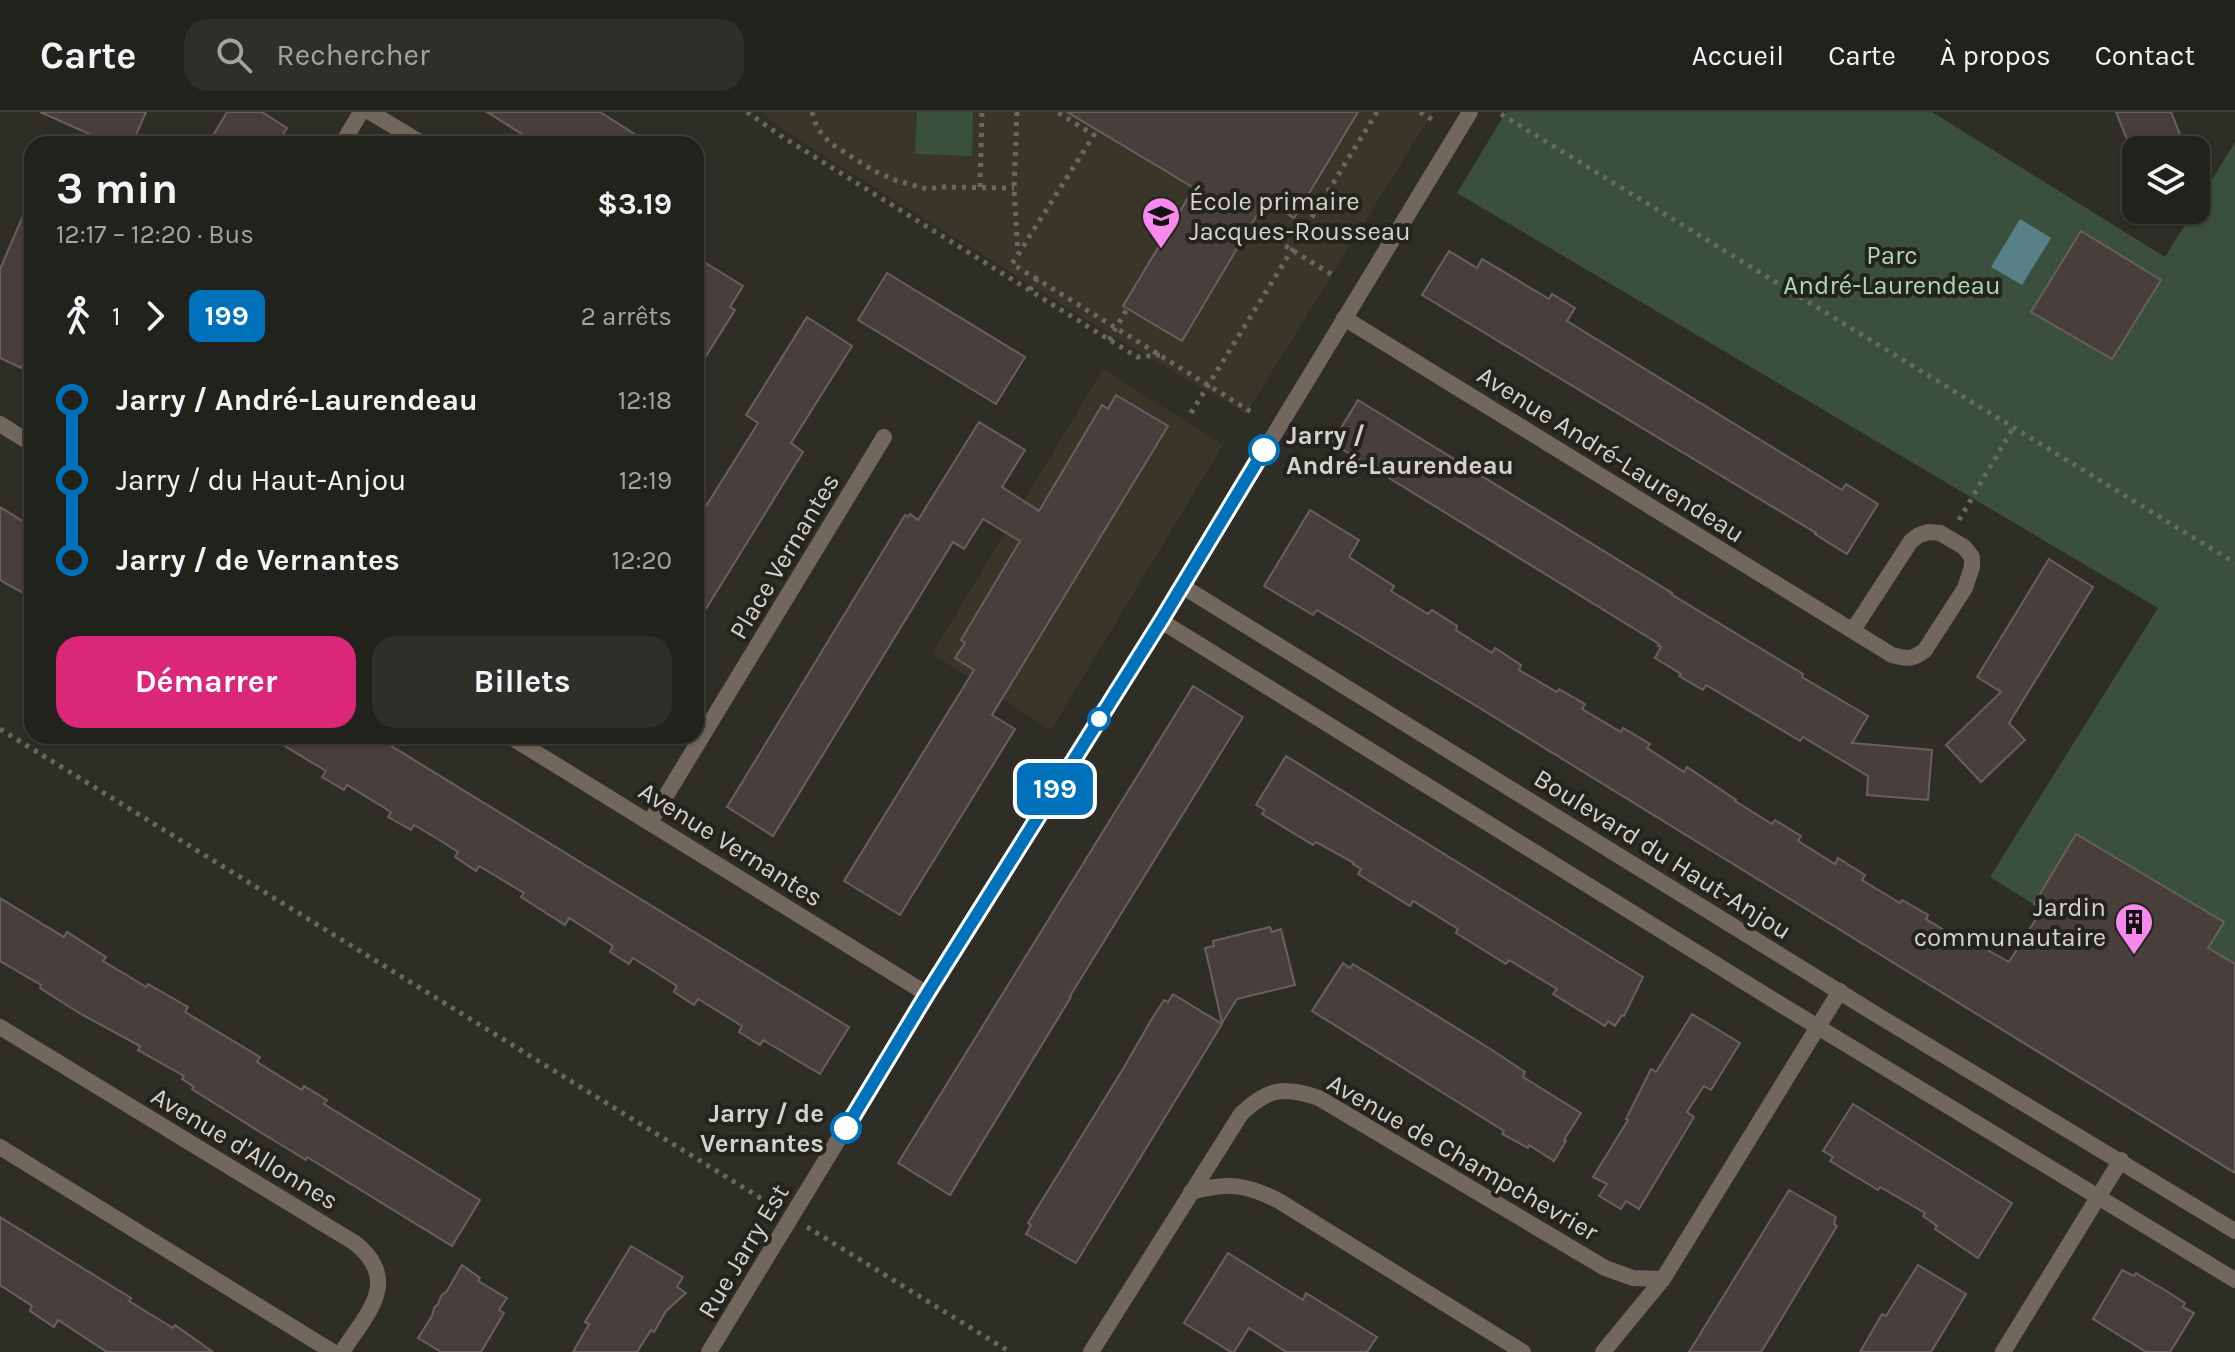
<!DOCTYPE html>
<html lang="fr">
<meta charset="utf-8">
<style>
body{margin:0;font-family:Karla,sans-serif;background:#2e2f29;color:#f1f3f6;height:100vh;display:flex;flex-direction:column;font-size:30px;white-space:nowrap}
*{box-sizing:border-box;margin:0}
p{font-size:26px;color:#a2a4a3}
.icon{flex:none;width:44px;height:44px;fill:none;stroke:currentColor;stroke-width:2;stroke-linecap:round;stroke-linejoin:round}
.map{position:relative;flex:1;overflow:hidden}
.sheet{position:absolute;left:24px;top:24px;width:680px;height:608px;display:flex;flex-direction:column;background:#22221c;border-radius:24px;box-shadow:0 2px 6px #0004,0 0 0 2px #3f3f3b}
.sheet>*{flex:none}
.badge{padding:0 16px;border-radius:12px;font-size:28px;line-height:52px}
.buttons{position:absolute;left:2122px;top:24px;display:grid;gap:16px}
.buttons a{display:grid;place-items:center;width:88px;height:88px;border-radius:16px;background:#22221c;box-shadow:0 2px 6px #0004,0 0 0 2px #3f3f3b;font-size:40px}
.map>.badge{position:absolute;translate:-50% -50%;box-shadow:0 0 0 4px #fff}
.legs{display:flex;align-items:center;gap:12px;height:88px;padding:0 32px;font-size:26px}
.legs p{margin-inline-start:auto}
.overview{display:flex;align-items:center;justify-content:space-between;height:136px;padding:0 32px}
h1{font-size:44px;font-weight:700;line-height:60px}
.primary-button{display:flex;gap:16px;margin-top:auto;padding:16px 32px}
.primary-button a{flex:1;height:92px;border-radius:24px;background:#db2777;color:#fff;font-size:32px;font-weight:700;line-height:92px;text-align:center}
.primary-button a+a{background:#2e2f29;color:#f1f3f6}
ul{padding:0 32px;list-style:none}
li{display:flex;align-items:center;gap:28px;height:80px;font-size:30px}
li i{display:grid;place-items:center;width:12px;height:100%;margin:0 10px;background:currentColor}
li i::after{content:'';width:20px;height:20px;margin:-10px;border:6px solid;border-radius:50%;background:#22221c}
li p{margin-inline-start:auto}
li:first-child i{background:linear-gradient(#0000 50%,currentColor 0)}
li:last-child i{background:linear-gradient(currentColor 50%,#0000 0)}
header{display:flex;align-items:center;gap:48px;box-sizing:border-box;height:112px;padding:0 40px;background:#22221c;border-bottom:2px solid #3f3f3b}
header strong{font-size:38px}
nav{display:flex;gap:44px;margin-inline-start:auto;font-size:28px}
.search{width:560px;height:72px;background:#2e2f29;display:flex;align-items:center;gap:20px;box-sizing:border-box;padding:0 28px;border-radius:24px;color:#a2a4a3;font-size:30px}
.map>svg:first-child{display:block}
.built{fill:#383629}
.green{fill:#3a503c}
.water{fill:#588087}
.building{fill:#483f3d;stroke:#69605e;stroke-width:2}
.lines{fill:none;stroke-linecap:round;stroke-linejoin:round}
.path{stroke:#686761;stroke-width:5;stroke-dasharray:4 6;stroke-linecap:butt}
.minor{stroke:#71675c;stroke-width:16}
.tertiary{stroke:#71675c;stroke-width:16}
.line-1-casing{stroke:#fff;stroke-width:18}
.line-1{stroke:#0072bc;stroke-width:12}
.stop-1-dot{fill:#fff;stroke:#0072bc;stroke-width:4}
.labels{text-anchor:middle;stroke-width:8;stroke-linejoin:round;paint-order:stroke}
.poi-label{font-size:26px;fill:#d3d2ce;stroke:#24231c;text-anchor:start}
.park-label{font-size:26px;fill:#acdab0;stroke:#24231c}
.stop-label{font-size:26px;font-weight:bold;fill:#d3d2ce;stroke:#24231c;text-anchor:start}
.street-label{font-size:26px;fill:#d3d2ce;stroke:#24231c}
</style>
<header>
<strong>Carte</strong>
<div class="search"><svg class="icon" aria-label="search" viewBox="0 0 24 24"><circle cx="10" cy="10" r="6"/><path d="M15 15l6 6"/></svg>Rechercher</div>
<nav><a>Accueil</a><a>Carte</a><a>À propos</a><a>Contact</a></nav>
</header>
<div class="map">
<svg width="2235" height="1240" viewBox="0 0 2235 1240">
<rect width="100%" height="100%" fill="#2e2d26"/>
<g class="built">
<polygon points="761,0 1433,0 1246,302 1116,226 832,49 777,13"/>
<polygon points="1103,257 1223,333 1051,618 932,542"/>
</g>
<g class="green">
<polygon points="917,0 973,0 972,44 915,42"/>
<polygon points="1506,0 1932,0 2165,145 2194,98 2196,98 2196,94 2235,30 2235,956 2022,829 2041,797 1990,765 2158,496 1457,81"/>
</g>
<polygon class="water" points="2020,107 2051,126 2022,173 1991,155"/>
<g class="building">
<polygon points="40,0 146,0 132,32 112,32"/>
<polygon points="227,0 262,0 287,16 277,32 208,32"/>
<polygon points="487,0 600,0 650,32 534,32 525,24"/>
<polygon points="1067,0 1358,0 1294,106 1266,88 1182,229 1123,194 1194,76"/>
<polygon points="2116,0 2171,0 2181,25 2146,38 2136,38 2136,42 2133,43"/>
<polygon points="32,83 32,245 27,243 21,256 0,246 0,157"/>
<polygon points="2081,119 2161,168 2112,247 2031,200"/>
<polygon points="1449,139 1477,156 1482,147 1549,187 1552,182 1575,196 1567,209 1842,378 1846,372 1878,392 1847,442 1815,422 1816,421 1422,183"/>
<polygon points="696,145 743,174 730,195 735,198 696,260"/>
<polygon points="887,161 1025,245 996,292 858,208"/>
<polygon points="807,205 852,234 791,331 803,340 696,513 696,410 758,311 746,303"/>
<polygon points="1116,283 1168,314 992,603 1015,617 900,803 844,769 974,558 955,546 965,531 961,528 1020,429 983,407 964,437 953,430 773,724 727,695 905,403 908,405 910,402 918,408 979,310 1025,338 1002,375 1039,399 1102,293 1108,297"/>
<polygon points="1358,288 1672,481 1671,482 1803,562 1802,565 1868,604 1852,631 1932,638 1928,688 1867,683 1868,664 1803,625 1800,629 1706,573 1703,578 1679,564 1681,562 1655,546 1661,535 1658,534 1659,532 1332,331"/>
<polygon points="0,395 32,415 32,486 0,468"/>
<polygon points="1310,398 1359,428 1349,445 1394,474 1391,479 1428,502 1432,498 1457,514 1456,518 1492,541 1495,536 1521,553 1519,558 1557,580 1559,577 1585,592 1582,597 1621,620 1623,616 1650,632 1647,636 1684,660 1687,655 1736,688 1735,689 1772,712 1775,708 1801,724 1798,729 1835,752 1838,746 1865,763 1862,768 1900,791 1902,788 1928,803 1926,807 1964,830 1966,826 2009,850 2042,797 2034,792 2076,722 2224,810 2208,836 2235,852 2235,1061 1478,595 1317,498 1313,503 1264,474"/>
<polygon points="2049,447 2093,475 2009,611 2025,628 1981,670 1946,633 2001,580 1977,565"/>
<polygon points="1193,574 1243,605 1070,884 1071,885 950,1083 898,1051"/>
<polygon points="268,624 375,624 849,915 820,962 763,928 760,933 739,920 742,914 698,887 694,893 674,880 677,874 633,846 629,852 610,840 613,834 569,806 565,813 521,785 524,781 479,754 476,759 455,745 458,740 436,726 414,713 411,718 388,705 391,700 347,673 344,678 322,665 326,659"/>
<polygon points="1286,644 1643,865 1624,904 1622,903 1615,914 1608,909 1605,914 1553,882 1557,877 1509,848 1506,852 1456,821 1458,817 1413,789 1410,794 1358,762 1361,757 1353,752 1354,751 1316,730 1313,733 1262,702 1265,698 1256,693"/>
<polygon points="0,786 64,825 67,820 106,845 103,849 125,862 146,875 148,872 188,895 185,900 260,945 257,950 302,978 304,974 327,988 324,992 480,1088 452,1134 307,1045 306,1048 260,1020 192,977 194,975 182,967 184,964 138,938 140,934 79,901 40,876 41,873 0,849"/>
<polygon points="1270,815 1272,820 1281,817 1295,873 1237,887 1222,911 1205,836 1214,834 1213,829"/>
<polygon points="1343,851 1350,856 1353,852 1489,936 1525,960 1523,965 1581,1001 1564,1028 1566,1029 1554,1049 1529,1033 1528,1036 1502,1022 1504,1019 1312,899"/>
<polygon points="1173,882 1222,912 1076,1151 1026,1122 1031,1113 1028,1111 1123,957 1150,910 1164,888 1168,890"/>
<polygon points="1692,902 1740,931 1711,978 1704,974 1687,1000 1694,1005 1639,1097 1626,1089 1621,1097 1599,1084 1607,1072 1593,1065 1628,1008 1626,1007 1651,957 1656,960"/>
<polygon points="1853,992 2012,1091 1978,1146 1935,1117 1937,1114 1923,1104 1925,1101 1880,1075 1878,1078 1830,1049 1833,1045 1823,1039"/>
<polygon points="1789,1078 1836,1105 1834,1112 1837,1114 1774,1219 1761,1240 1689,1240"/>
<polygon points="0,1105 131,1186 129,1189 173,1216 175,1213 213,1240 107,1240 58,1208 54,1215 30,1199 32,1194 0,1173"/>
<polygon points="631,1134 683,1165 677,1175 686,1181 666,1199 654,1220 651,1218 637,1240 573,1240 589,1212 585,1210"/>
<polygon points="1228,1141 1303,1188 1306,1181 1377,1225 1367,1240 1286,1240 1249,1216 1234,1240 1231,1240 1184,1211"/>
<polygon points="462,1153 480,1166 478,1169 507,1186 499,1198 504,1201 481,1240 441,1240 418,1226 432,1204 434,1196 438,1192 441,1184 447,1179"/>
<polygon points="1918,1153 1966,1182 1931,1240 1860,1240 1882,1202 1886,1204"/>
<polygon points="2122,1158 2134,1164 2136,1161 2168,1180 2185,1191 2183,1195 2194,1201 2170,1240 2146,1240 2093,1207"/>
</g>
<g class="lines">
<g class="path">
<polyline points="747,0 781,24 1137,245 1160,243"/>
<polyline points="812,0 817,16 830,31 874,59 895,68 927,77 942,75 1014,76"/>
<polyline points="1017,0 1014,76 1018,141"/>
<polyline points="1420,0 1433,8"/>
<polyline points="1501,2 2235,451"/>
<polyline points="980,75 982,0"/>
<polyline points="1251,113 1336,165"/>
<polyline points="1037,167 1012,152 1094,23 1057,0"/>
<polyline points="1030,178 1037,167 1253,301"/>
<polyline points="1109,228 1127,197"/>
<polyline points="1191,301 1377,0"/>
<polyline points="1959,408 2013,316"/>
<polyline points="0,617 775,1095"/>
<polyline points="807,1115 1010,1240"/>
</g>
<g class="minor">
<polyline points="370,0 423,32"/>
<polyline points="342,32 361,0"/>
<path d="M1344,206L1892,543C1906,547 1913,548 1925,538L1965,476L1972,455V445L1964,435L1940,421L1929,420L1919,423L1911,429L1853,518"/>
<polyline points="0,312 32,332"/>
<polyline points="1182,474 1877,903 2235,1119"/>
<polyline points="1161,509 1775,889 2235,1168"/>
<polyline points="509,624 927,882"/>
<polyline points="650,710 884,325"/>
<path d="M0,915L355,1131C402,1169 367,1201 342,1240"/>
<polyline points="0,1035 333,1240"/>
<path d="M1191,1080C1227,1070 1246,1072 1279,1089L1523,1240"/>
<path d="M1091,1240L1241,1002C1268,976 1284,974 1319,986L1605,1156L1633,1166L1663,1167"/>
<polyline points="1603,1240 1663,1167 1840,879"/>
<polyline points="2003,1240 2121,1048"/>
</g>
<polyline class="tertiary" points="709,1240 927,882 1161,509 1470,0"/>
</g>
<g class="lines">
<defs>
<polyline id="line-1" points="846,1016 927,882 1161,509 1264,338"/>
</defs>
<use href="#line-1" class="line-1-casing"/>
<use href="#line-1" class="line-1"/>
</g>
<defs>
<symbol id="school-pin" viewBox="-11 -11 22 30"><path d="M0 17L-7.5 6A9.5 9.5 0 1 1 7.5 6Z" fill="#f788ec" stroke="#24231c"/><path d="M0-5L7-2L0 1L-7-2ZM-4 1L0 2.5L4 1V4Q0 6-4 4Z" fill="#111"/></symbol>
<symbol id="building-pin" viewBox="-11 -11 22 30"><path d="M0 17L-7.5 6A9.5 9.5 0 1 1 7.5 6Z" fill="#f788ec" stroke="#24231c"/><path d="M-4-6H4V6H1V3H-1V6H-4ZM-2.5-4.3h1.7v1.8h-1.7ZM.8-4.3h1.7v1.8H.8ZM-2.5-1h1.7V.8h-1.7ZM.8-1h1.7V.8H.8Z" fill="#111"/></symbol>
</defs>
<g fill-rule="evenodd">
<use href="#school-pin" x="1139" y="82" width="44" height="60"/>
<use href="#building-pin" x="2112" y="788" width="44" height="60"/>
</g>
<g class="stop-1-dot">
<circle cx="1264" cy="338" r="14"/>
<circle cx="1099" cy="607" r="10"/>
<circle cx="846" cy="1016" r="14"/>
</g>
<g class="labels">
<g class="poi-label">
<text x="1189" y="98">École primaire<tspan x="1189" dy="30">Jacques-Rousseau</tspan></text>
<text x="2106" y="804" text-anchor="end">Jardin<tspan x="2106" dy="30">communautaire</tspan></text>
</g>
<g class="park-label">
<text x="1892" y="152">Parc<tspan x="1892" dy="30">André-Laurendeau</tspan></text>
</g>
<g class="stop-label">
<text x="1286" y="332">Jarry /<tspan x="1286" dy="30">André-Laurendeau</tspan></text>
<text x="824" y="1010" text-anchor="end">Jarry / de<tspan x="824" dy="30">Vernantes</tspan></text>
</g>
<g class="street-label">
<text transform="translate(1611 342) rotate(32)" y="9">Avenue André-Laurendeau</text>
<text transform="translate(784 444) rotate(-59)" y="9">Place Vernantes</text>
<text transform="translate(731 732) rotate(32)" y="9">Avenue Vernantes</text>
<text transform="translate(1663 742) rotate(32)" y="9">Boulevard du Haut-Anjou</text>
<text transform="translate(245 1036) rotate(31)" y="9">Avenue d'Allonnes</text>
<text transform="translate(1463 1045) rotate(30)" y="9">Avenue de Champchevrier</text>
<text transform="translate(743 1139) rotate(-59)" y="9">Rue Jarry Est</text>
</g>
</g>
</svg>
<div class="buttons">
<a><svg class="icon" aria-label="layers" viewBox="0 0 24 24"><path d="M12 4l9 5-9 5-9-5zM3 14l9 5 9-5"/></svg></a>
</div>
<b class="badge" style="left:1055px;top:677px;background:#0072bc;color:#fff">199</b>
<section class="sheet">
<div class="overview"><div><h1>3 min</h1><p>12:17 – 12:20 · Bus</p></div><b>$3.19</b></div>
<div class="legs"><svg class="icon" aria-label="walk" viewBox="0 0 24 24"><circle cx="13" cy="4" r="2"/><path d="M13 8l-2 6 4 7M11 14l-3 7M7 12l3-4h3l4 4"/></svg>1<svg class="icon" aria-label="forward" viewBox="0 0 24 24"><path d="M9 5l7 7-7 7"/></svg><b class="badge" style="background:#0072bc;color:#fff">199</b><p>2 arrêts</p></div>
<ul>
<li><i style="color:#0072bc"></i><b>Jarry / André-Laurendeau</b><p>12:18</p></li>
<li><i style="color:#0072bc"></i><span>Jarry / du Haut-Anjou</span><p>12:19</p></li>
<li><i style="color:#0072bc"></i><b>Jarry / de Vernantes</b><p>12:20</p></li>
</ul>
<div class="primary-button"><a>Démarrer</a><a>Billets</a></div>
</section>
</div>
